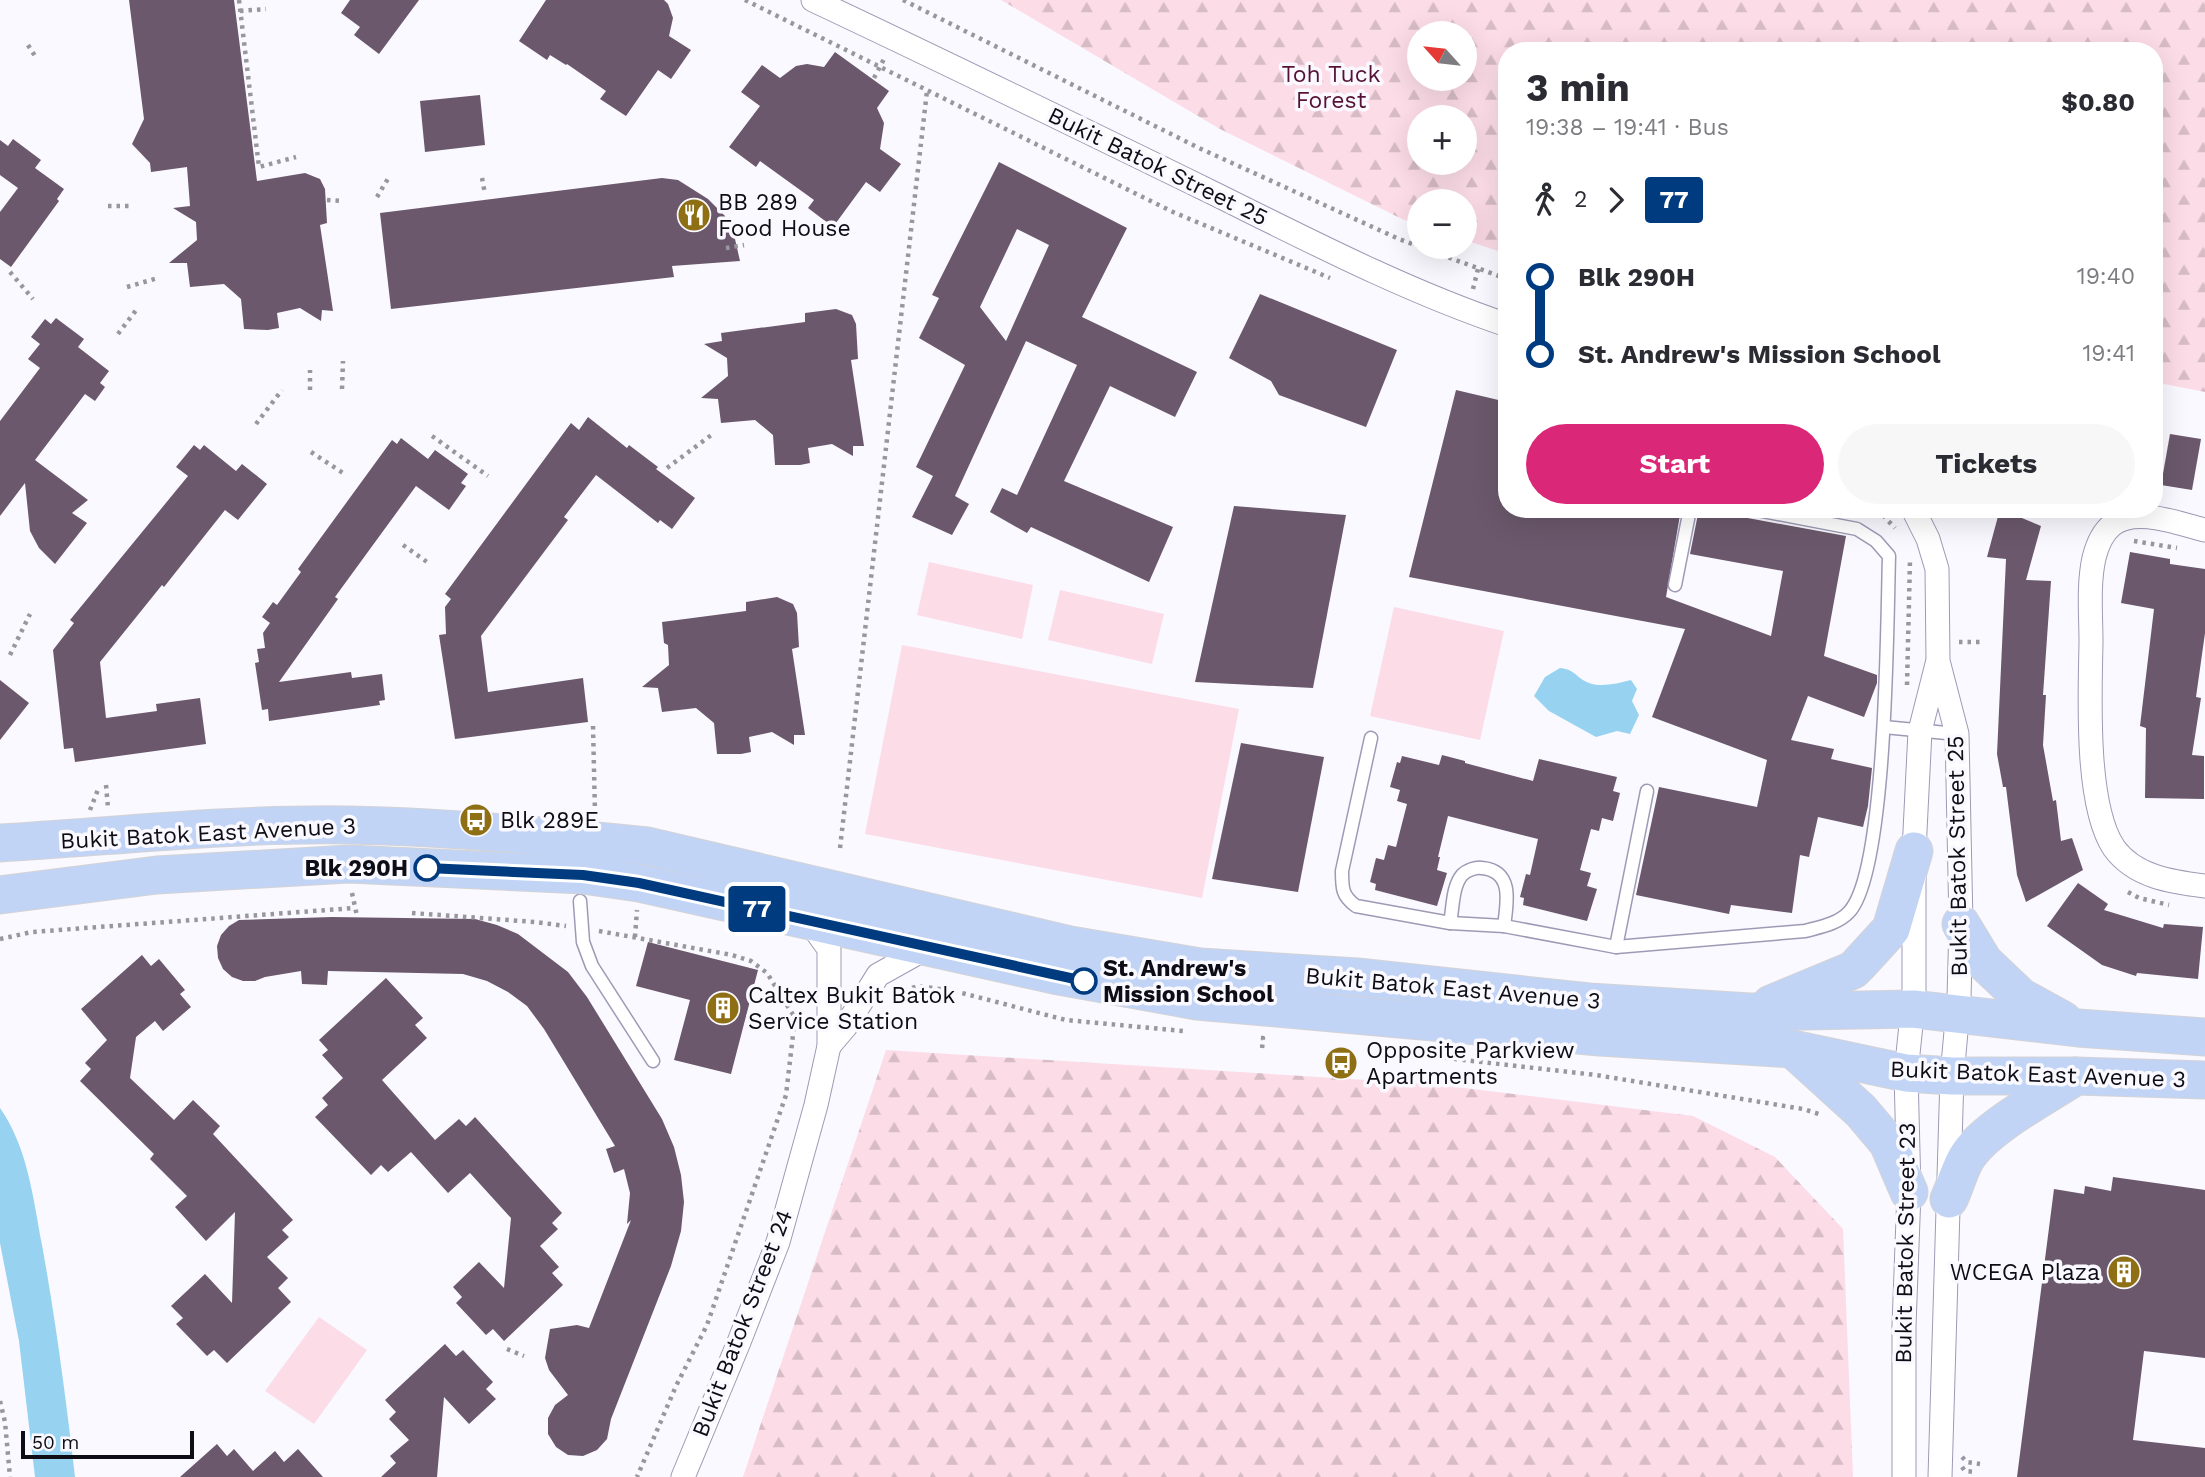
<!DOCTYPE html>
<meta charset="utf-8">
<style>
body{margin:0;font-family:"Work Sans",sans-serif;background:#f7f7f7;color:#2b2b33;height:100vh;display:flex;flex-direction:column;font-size:26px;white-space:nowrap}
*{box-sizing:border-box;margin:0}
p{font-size:23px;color:#7c7c81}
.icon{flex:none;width:38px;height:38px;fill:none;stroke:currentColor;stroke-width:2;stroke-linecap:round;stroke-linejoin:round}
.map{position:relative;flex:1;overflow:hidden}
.sheet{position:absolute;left:1498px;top:42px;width:665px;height:476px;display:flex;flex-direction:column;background:#fff;border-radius:28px;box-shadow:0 7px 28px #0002}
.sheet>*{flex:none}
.badge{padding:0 14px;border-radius:5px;font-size:24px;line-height:46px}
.needle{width:46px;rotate:297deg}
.controls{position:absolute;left:1407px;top:21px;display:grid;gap:14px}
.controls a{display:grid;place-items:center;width:70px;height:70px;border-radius:50%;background:#fff;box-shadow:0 7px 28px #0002;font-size:35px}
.scale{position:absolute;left:21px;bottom:18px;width:173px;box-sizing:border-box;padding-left:7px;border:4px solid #0e0d16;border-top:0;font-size:19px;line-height:24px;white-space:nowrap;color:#0e0d16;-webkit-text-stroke:5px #faf9ff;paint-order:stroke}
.map>.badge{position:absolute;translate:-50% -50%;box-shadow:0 0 0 4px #fff}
.legs{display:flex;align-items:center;gap:10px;height:77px;padding:0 28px;font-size:23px}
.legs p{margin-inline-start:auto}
.head{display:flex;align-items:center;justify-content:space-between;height:119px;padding:0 28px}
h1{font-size:38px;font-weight:700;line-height:52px}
.cta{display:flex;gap:14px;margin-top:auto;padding:14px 28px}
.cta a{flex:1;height:80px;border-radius:42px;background:#db2777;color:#fff;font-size:28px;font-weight:700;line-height:80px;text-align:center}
.cta a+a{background:#f7f7f7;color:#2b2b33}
ul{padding:0 28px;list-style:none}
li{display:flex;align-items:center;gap:24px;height:77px;font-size:26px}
li i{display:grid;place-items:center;width:10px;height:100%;margin:0 9px;background:currentColor}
li i::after{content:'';width:18px;height:18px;margin:-9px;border:5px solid;border-radius:50%;background:#fff}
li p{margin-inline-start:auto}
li:first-child i{background:linear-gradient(#0000 50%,currentColor 0)}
li:last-child i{background:linear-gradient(currentColor 50%,#0000 0)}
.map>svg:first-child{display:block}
.grass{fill:#fcdce7}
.forest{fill:url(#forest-firs);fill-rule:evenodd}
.water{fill:#97d3f1}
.building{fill:#6b586c;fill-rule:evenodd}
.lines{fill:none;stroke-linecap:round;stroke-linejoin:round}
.lane-casing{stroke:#9e9ab5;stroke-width:15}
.street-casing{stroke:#9e9ab5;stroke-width:25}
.primary-casing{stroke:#d4d3d5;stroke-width:39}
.path{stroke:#98979e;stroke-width:4.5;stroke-dasharray:3.5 5;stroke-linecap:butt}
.lane{stroke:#fff;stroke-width:12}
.street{stroke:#fff;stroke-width:23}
.primary{stroke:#c1d4f5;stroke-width:37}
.line-1-casing{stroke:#fff;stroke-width:16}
.line-1{stroke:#003b80;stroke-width:10}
.stop-1-dot{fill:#fff;stroke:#003b80;stroke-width:3.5}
.labels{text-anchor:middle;stroke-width:7;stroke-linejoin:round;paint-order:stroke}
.park-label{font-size:23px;fill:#561234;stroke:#faf9ff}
.street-label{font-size:23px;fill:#0e0d16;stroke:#faf9ff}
.poi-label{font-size:23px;fill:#0e0d16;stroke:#faf9ff;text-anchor:start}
.stop-label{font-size:23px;font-weight:bold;fill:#0e0d16;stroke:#faf9ff;text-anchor:end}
</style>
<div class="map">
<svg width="2205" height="1477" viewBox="0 0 2205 1477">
<defs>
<pattern id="forest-firs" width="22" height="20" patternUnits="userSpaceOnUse" patternTransform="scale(1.75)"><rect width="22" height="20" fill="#fcdce7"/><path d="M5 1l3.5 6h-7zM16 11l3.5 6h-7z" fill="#d7bcc5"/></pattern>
</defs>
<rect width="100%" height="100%" fill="#faf9ff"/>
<g class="grass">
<polygon points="929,562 1033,585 1022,639 917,615"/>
<polygon points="1060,590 1164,614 1152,664 1048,640"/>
<polygon points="1394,607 1504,631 1480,740 1370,716"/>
<polygon points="902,645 1239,709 1202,898 865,834"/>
<polygon points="319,1317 367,1350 314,1424 265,1391"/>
</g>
<g class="forest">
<path d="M1001,0H2205V392L2154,382V51H1507V254L1465,240V201H1419V225L1402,219L1220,129ZM1419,33H1465V79H1419ZM1419,117H1465V163H1419Z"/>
<polygon points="886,1050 1431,1084 1693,1116 1775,1157 1843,1229 1853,1477 743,1477"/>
</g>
<g class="water">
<path d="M1560,668C1570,669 1573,672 1580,678C1595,690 1614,684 1631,680L1637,689L1632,701L1639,715L1630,734L1617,731L1596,737L1549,711L1534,696L1545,677Z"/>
<path d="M0,1108C28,1148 33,1198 42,1245C56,1322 66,1399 75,1477H35L19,1341L0,1243Z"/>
</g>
<g class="building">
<polygon points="129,0 234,0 257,181 305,173 320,179 325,189 327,223 320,225 333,311 322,310 321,321 300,308 277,313 279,328 268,330 244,329 241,299 224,284 190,287 187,263 169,263 197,240 196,222 173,208 190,206 187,167 151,172 150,163 132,144 144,119"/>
<polygon points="350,0 419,0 379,54 354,35 360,27 341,13"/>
<polygon points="546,0 664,0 668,4 673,18 669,36 691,50 671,79 658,70 626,116 600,99 606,91 567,64 566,65 550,55 547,60 519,41"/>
<polygon points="835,52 889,91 877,108 884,123 880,149 901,164 880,192 866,182 833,227 808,208 814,200 760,161 756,167 729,147 760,106 741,92 762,65 780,78 796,66 807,64 824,67"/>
<polygon points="480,95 485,145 425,152 420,101"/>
<polygon points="13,139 41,160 35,168 64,189 57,199 59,201 11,267 0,259 0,212 18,188 0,175 0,140 8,146"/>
<path d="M999,162L1127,228L1082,317L1197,372L1175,417L1110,386L1064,481L1173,527L1149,582L1031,527L1027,533L990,512L1002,488L1017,495L1077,365L1026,341L955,496L969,504L952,535L912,517L933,476L916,467L965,365L919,338L939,298L932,295ZM1017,229L1049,245L1006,341L980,307Z"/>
<polygon points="662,178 678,180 708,199 725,216 735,239 740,261 672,266 674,277 391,309 380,213"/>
<polygon points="1260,294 1397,350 1366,427 1279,395 1271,381 1229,358"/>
<polygon points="836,309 852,315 856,324 858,359 851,360 864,446 853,446 853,456 832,444 808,448 810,463 800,465 775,465 773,435 755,420 721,423 718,399 701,398 728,376 727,358 704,344 722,341 721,333 805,322 805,313"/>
<polygon points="56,318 84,339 78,347 109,371 100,383 105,387 95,401 85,394 35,460 88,500 72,513 87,523 55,564 39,548 30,531 25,483 0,516 0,421 40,368 28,359 40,344 31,337 45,319 51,324"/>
<polygon points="1456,390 1507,402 1507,509 1681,509 1666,597 1771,636 1783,571 1690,554 1699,509 1846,536 1824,656 1877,675 1877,683 1864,717 1808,696 1791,740 1834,749 1831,759 1872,768 1868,806 1863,827 1818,817 1809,857 1800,855 1792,913 1731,905 1729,914 1636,895 1659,787 1757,807 1767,760 1652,717 1685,629 1409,577"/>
<polygon points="588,417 627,448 629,445 658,467 656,469 695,498 672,529 660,520 658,523 596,475 564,517 568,520 481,636 488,692 583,678 588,722 455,739 439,635 446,634 445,607 451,599 445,594 571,423 579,430"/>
<polygon points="2170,434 2201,439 2192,490 2161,485"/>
<polygon points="401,438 428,459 435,450 468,474 461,483 466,486 449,510 416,486 335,597 338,599 279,682 351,672 352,678 382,674 385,700 379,701 380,705 269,721 268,709 262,710 255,663 259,662 257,649 265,648 263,633 270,623 262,617 273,602 277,605 301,572 298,569 392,440 397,444"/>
<polygon points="194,445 200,450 204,445 236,471 242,464 267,484 238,520 225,510 164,587 162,585 100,662 106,718 157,711 156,704 200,698 206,744 75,762 73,748 64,749 53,650 74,623 70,620 188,476 176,467"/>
<polygon points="1234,506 1346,515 1313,688 1195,682"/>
<polygon points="2000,509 2041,526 2026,580 2051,581 2043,695 2046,695 2043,745 2053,801 2056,800 2061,841 2072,838 2083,870 2026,902 2017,875 2006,787 2003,787 1997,754 2006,559 1987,557"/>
<polygon points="2130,552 2170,559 2170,564 2205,569 2205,633 2196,697 2201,698 2192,755 2204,756 2204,799 2145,798 2146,728 2140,726 2154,609 2121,603"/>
<polygon points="777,597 793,604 797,613 799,647 792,649 805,735 794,735 794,745 772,732 749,737 751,752 741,754 717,754 714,723 696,708 662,712 658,688 642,687 669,665 668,645 664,643 662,622 746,611 746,602"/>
<polygon points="0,680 29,703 0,740"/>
<polygon points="1241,743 1324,757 1298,892 1212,879"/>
<polygon points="1442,755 1465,761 1465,763 1533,781 1539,759 1617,777 1613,791 1620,793 1613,821 1602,818 1599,831 1591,829 1580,870 1591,873 1587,886 1597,889 1587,921 1523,905 1524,898 1520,897 1526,874 1530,875 1538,839 1448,816 1438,857 1440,857 1437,870 1447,873 1437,906 1375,890 1376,884 1370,882 1376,858 1384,860 1388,845 1396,847 1407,804 1397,801 1400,790 1390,787 1397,762 1400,763 1402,756 1439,765"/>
<polygon points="2078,883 2108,904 2104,910 2163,928 2164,924 2203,927 2198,979 2137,973 2136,976 2102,965 2047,926"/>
<polygon points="332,917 475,919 497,925 518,934 568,972 587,997 662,1119 674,1147 681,1175 684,1202 681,1231 671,1266 611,1419 607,1439 597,1450 583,1456 568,1455 556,1447 548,1434 548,1418 555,1405 568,1395 549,1370 545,1358 550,1329 577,1325 589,1328 631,1220 627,1224 630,1193 624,1169 614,1173 606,1149 615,1146 544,1029 527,1006 508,992 487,981 463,974 328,971 327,985 302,984 301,971 265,977 255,981 243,981 232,977 223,969 218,958 217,946 221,935 229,926 239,920"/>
<polygon points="648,942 758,970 731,1074 674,1060 690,1000 636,986"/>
<polygon points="142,955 151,966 159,959 185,990 180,994 191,1007 163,1031 155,1021 136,1037 130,1078 174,1120 193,1100 220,1126 213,1134 293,1220 282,1230 289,1237 267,1257 288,1278 278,1288 291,1302 227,1363 214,1350 207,1356 176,1324 183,1318 171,1306 205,1274 232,1303 235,1212 206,1241 175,1207 187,1196 150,1159 154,1154 80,1081 91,1069 85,1063 107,1040 81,1009"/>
<polygon points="386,978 423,1018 415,1025 427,1038 382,1080 435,1140 459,1119 466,1126 475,1117 562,1213 552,1223 558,1229 540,1246 559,1267 552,1273 563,1285 504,1341 493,1329 486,1335 456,1303 462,1297 453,1287 479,1262 504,1288 511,1218 470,1173 448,1193 411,1152 388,1172 381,1165 371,1175 315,1117 328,1105 322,1098 343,1078 322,1055 328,1050 319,1040"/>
<polygon points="2113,1177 2205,1190 2205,1358 2144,1351 2133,1440 2205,1448 2205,1477 2017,1477 2054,1189 2084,1194 2085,1186 2111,1191"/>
<polygon points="445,1344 456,1356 463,1350 493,1382 486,1389 496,1399 469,1424 444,1397 437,1477 381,1477 396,1463 390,1456 409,1440 389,1419 396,1412 385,1400"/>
<polygon points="217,1444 227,1456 234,1449 253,1471 275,1451 284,1462 298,1449 323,1477 180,1477"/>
</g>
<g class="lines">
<defs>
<g id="lane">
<polyline points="1675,585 1690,509"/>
<polyline points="1884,727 1957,734"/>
<path d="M1371,738L1342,871C1342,888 1342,896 1356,906L1450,923L1504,926L1616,947L1805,931C1820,927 1838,924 1849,912C1887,872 1887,621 1889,556L1876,541L1857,529L1752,509"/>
<polyline points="580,901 583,942 592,966 653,1061"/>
<path d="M1450,923C1453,909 1452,887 1462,875C1467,870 1476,867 1482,868C1514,871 1507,903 1504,926"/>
<polyline points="1616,947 1647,791"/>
</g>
<g id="street">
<path d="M813,0C947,63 1080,128 1213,193C1308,240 1406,291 1507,325"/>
<polyline points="1913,509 1928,539 1937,569 1938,661 1957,734 1961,924 1959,998 1952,1076 1940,1477"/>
<path d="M2205,530C2179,524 2136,506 2112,525C2102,533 2097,546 2094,558C2088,585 2091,615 2091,643C2090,695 2085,805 2114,848C2135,877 2172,882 2205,886"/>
<polyline points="829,1046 846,1026 878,975 930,946"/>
<polyline points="683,1477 739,1342 778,1242 816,1105 829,1046 829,949 816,931 803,922"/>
<polyline points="1904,1477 1904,1326 1909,1192 1906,1073 1914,996 1914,851 1920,731 1937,664"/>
</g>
<g id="primary">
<path d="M0,843C116,836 234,823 350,825C449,827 549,836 647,846L1070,945L1200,967L1357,977L1589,1002L1750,1012L1913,1009L2078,1028L2205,1037"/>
<polyline points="0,895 157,875 349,864 583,875 639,883 1054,975 1197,1001 1600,1037 1793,1049 1906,1073 1952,1076 2076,1076 2205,1080"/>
<polyline points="1961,924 1984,962 2021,997 2063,1020"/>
<polyline points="1771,1004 1853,970 1858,965 1891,929 1914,851"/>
<polyline points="1795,1051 1861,1111 1888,1143 1909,1192"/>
<path d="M1949,1199C1956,1185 1960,1166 1969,1154C1990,1125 2046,1096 2076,1076"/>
</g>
</defs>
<use href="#lane" class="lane-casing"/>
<use href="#street" class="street-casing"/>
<use href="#primary" class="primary-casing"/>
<g class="path">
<polyline points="239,0 259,167 296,157"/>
<polyline points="745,0 1173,212 1330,278"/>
<polyline points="903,0 1199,148 1399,239 1507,279"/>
<polyline points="240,11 266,9"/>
<polyline points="28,45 35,56"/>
<polyline points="874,78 885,57"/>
<polyline points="482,178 485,194"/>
<polyline points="377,197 389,177"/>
<polyline points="327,200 342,201"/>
<polyline points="108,206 130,206"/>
<polyline points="726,248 744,245"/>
<polyline points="10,272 33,299"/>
<polyline points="127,287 158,278"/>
<polyline points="1473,289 1478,269"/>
<polyline points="118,334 137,309"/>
<polyline points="342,389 343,361"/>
<polyline points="310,390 310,370"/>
<polyline points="256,424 282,390"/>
<polyline points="432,436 488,476"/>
<polyline points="311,452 343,473"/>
<polyline points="667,468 714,433"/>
<polyline points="1877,509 1895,528"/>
<polyline points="2134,541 2177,548"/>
<polyline points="403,545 427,562"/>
<polyline points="1959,642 1980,642"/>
<polyline points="10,655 30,614"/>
<polyline points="1907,685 1910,560"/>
<polyline points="593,726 595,813"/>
<polyline points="106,785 108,808"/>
<polyline points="90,810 99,787"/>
<polyline points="840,848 927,91"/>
<polyline points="2128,892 2139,898 2169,905"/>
<polyline points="352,893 357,916"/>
<polyline points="412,913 535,922 566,926"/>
<polyline points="599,931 732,955 751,961 767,973 795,1018 786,1095 707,1325 676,1386 637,1477"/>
<polyline points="635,937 637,910"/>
<polyline points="0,939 32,932 354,908"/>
<polyline points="896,993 918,986 954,991 1066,1020 1183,1031"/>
<polyline points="769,1016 794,1018"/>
<polyline points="1261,1038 1263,1038 1262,1049"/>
<polyline points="1420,1055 1596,1075 1803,1109 1819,1114"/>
<polyline points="507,1349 524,1356"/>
<polyline points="0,1401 5,1422 10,1477"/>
<polyline points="1962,1457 1967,1462 1980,1464"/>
<polyline points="1962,1467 1965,1471 1975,1472"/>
</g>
<use href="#lane" class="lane"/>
<use href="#street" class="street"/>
<use href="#primary" class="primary"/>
</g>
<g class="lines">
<defs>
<polyline id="line-1" points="427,868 583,875 639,883 1084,981"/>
</defs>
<use href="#line-1" class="line-1-casing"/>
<use href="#line-1" class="line-1"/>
</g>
<defs>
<symbol id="restaurant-disc" viewBox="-11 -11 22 22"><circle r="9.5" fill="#8f6f14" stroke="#faf9ff"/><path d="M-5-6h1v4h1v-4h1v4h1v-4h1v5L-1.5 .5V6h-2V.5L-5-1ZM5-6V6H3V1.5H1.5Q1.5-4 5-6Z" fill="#fff"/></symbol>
<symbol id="bus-disc" viewBox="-11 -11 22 22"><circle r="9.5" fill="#8f6f14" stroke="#faf9ff"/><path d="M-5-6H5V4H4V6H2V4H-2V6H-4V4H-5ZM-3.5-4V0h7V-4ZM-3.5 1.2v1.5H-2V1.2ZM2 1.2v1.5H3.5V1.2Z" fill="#fff"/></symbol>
<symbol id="building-disc" viewBox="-11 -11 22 22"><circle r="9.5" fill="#8f6f14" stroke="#faf9ff"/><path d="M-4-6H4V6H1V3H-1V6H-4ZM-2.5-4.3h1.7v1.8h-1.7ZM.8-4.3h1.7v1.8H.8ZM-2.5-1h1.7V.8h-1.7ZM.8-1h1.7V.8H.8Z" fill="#fff"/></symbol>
</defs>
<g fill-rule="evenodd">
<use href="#restaurant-disc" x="675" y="196" width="38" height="38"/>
<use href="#bus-disc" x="457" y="801" width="38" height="38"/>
<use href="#building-disc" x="704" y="989" width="38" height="38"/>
<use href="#bus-disc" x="1322" y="1044" width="38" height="38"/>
<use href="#building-disc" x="2105" y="1253" width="38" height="38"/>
</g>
<g class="stop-1-dot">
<circle cx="427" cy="868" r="12"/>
<circle cx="1084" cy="981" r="12"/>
</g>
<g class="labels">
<g class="park-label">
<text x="1331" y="82">Toh Tuck<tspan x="1331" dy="26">Forest</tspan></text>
</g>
<g class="street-label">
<text transform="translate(1158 166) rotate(26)" y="8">Bukit Batok Street 25</text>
<text transform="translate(208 833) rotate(-3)" y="8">Bukit Batok East Avenue 3</text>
<text transform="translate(1957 856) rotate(-91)" y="8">Bukit Batok Street 25</text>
<text transform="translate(1453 988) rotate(5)" y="8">Bukit Batok East Avenue 3</text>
<text transform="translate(2038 1074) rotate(2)" y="8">Bukit Batok East Avenue 3</text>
<text transform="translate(1905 1243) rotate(-89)" y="8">Bukit Batok Street 23</text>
<text transform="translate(742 1323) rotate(-69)" y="8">Bukit Batok Street 24</text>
</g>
<g class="poi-label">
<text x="718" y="210">BB 289<tspan x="718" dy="26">Food House</tspan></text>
<text x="500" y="828">Blk 289E</text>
<text x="748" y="1003">Caltex Bukit Batok<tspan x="748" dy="26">Service Station</tspan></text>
<text x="1366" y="1058">Opposite Parkview<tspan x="1366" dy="26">Apartments</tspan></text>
<text x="2100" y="1280" text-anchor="end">WCEGA Plaza</text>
</g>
<g class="stop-label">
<text x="408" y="876">Blk 290H</text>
<text x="1103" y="976" text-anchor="start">St. Andrew's<tspan x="1103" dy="26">Mission School</tspan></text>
</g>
</g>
</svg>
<div class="controls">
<a><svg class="needle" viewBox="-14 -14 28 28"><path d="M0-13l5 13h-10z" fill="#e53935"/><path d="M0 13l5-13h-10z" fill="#7c7c81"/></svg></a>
<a>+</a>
<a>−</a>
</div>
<div class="scale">50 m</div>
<b class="badge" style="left:757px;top:909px;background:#003b80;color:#fff">77</b>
<section class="sheet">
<div class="head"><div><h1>3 min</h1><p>19:38 – 19:41 · Bus</p></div><b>$0.80</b></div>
<div class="legs"><svg class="icon" aria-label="walk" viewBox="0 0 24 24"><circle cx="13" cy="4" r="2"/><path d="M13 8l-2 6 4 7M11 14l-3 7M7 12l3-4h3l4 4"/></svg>2<svg class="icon" aria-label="forward" viewBox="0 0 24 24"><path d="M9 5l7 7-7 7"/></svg><b class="badge" style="background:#003b80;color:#fff">77</b></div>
<ul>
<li><i style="color:#003b80"></i><b>Blk 290H</b><p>19:40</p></li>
<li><i style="color:#003b80"></i><b>St. Andrew's Mission School</b><p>19:41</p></li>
</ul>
<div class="cta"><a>Start</a><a>Tickets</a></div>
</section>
</div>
